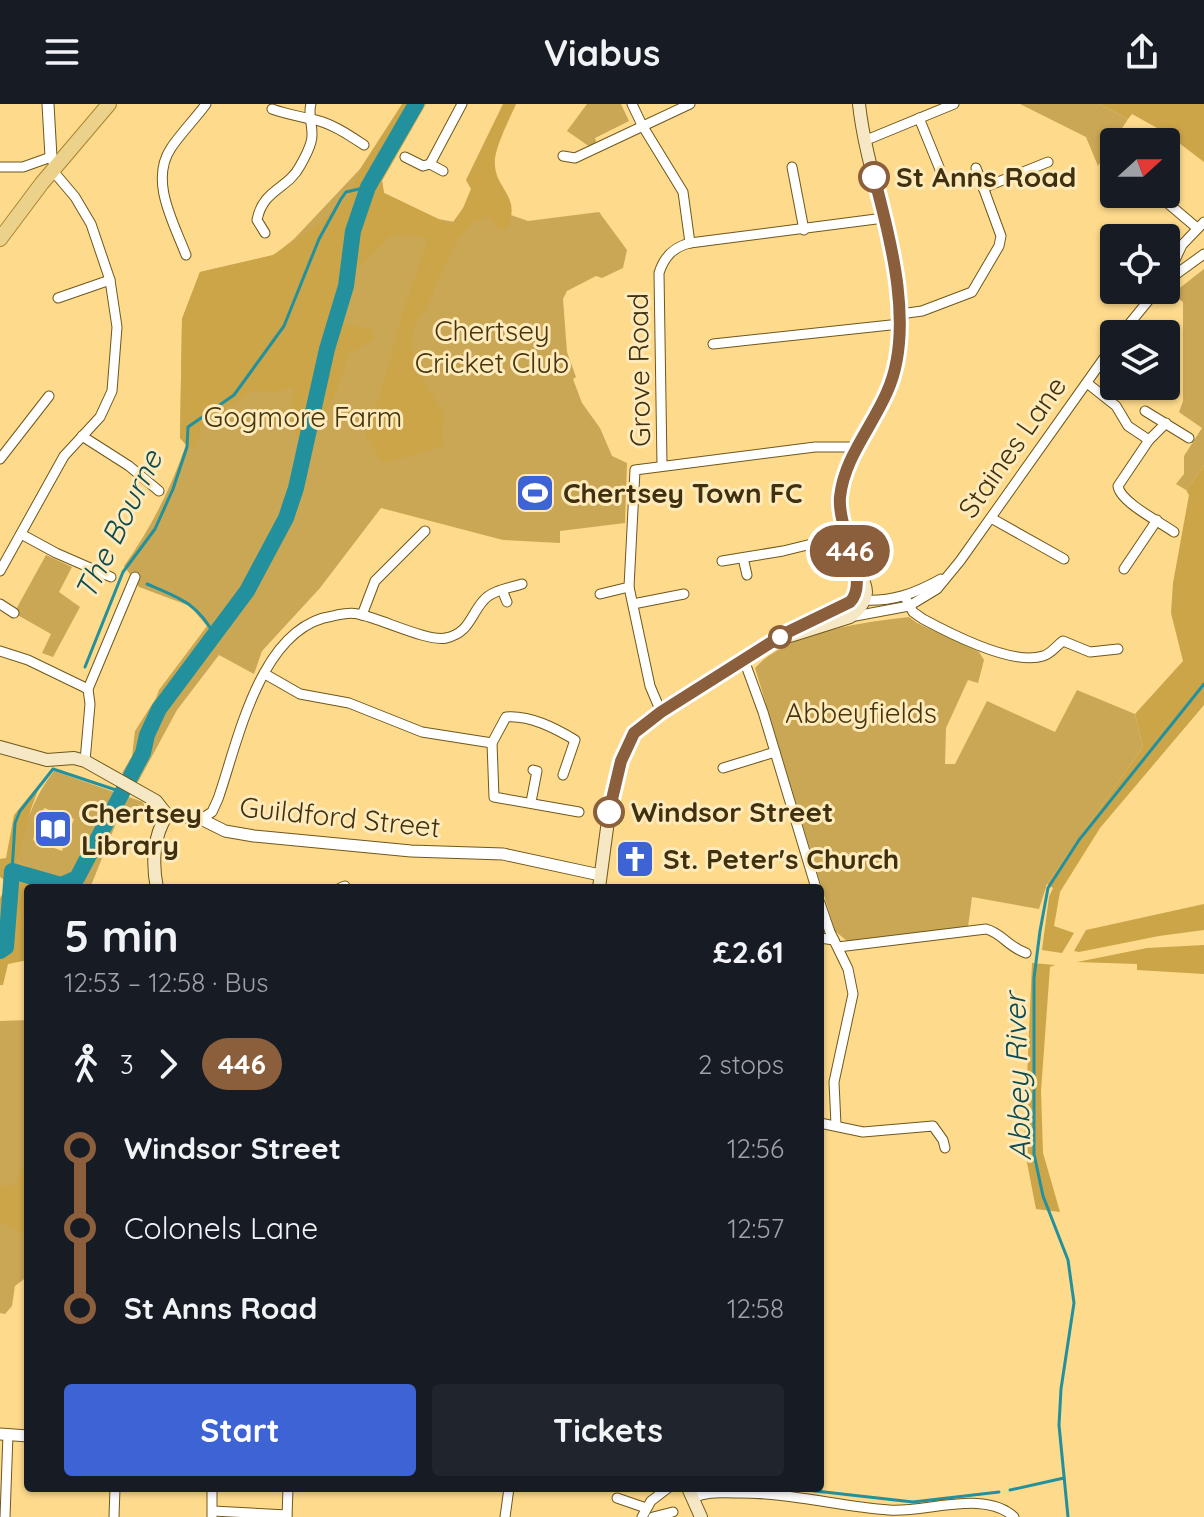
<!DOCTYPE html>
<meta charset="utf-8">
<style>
body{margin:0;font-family:Quicksand,sans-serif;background:#20242c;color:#f1f3f6;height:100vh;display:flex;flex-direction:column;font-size:30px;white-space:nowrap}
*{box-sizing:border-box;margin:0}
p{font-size:26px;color:#9ea1a6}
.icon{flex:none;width:44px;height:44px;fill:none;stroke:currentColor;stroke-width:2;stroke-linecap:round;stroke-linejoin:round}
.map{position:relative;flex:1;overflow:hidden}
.side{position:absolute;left:24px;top:780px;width:800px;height:608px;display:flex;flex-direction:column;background:#171b24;border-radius:8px;box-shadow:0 2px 6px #0004}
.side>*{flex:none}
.badge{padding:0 16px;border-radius:26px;font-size:28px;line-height:52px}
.needle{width:52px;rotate:69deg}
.fabs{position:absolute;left:1100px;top:24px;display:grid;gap:16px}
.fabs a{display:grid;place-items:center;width:80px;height:80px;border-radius:8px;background:#171b24;box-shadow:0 2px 6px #0004;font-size:40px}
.map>.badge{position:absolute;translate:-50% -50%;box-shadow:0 0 0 4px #fff}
.legs{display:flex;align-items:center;gap:12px;height:88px;padding:0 40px;font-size:26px}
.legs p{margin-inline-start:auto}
.headline{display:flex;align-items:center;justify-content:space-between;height:136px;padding:0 40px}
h1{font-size:44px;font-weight:700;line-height:60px}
.action{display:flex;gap:16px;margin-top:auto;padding:16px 40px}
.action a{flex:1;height:92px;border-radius:8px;background:#3d63d5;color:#fff;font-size:32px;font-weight:700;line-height:92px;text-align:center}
.action a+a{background:#20242c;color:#f1f3f6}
ul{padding:0 40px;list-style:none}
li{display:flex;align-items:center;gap:28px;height:80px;font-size:30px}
li i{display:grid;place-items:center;width:12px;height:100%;margin:0 10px;background:currentColor}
li i::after{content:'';width:20px;height:20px;margin:-10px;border:6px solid;border-radius:50%;background:#171b24}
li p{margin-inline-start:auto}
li:first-child i{background:linear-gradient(#0000 50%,currentColor 0)}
li:last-child i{background:linear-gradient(currentColor 50%,#0000 0)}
header{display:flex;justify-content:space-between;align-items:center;height:104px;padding:0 40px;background:#171b24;font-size:36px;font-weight:700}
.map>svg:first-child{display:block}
.green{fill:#caa755;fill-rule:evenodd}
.forest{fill:#cca549}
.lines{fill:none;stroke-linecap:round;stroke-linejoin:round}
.stream{stroke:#22919d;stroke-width:3}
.river{stroke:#22919d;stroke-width:16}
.minor-casing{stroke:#70581a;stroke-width:11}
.tertiary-casing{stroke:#70581a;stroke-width:13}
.secondary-casing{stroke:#70581a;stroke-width:14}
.primary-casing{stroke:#a8852d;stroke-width:16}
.minor{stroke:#fff;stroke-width:9}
.tertiary{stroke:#fff;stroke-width:11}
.secondary{stroke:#f6e8c5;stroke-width:12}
.primary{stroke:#ecd18b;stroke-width:14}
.line-1-casing{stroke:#fff;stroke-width:18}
.line-1{stroke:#8b5e3c;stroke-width:12}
.stop-1-dot{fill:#fff;stroke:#8b5e3c;stroke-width:4}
.labels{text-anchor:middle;stroke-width:6;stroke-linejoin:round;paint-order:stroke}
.stop-label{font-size:28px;font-weight:bold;fill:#3f3110;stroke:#ffeabc;text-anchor:start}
.park-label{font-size:28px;fill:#45350d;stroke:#ffeabc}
.street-label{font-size:28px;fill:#3f3110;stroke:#ffeabc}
.poi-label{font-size:28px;font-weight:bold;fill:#3f3110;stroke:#ffeabc;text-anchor:start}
.water-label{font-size:30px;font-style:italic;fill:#0b4a50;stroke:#ffeabc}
</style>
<header><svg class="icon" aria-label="menu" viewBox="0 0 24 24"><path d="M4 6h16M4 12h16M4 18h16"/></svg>Viabus<svg class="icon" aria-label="share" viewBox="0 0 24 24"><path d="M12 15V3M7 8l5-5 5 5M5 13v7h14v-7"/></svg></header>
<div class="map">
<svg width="1204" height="1413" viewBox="0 0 1204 1413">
<rect width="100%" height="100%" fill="#fdda8c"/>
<g class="green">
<polygon points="587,0 621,0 629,17 595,34 597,41 590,43 567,27"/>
<polygon points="1020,0 1099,0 1128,15 1098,62 1086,33"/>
<path d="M360,65L382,77L384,89L438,115L455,118L479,100L528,117L599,108L627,146L623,164L602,174L596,172L567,187L563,195L567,248L576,273L573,275L582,299L600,324L612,352L627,359L625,419L560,427V439L503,436L381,404L320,484L262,547L254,570L219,551L177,606L138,678L122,669L132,652L135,627L156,594L159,586L207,522L190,502L139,483L124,462C151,424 170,386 186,341L180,334L182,215L200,168L274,151L294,135Z"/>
<polygon points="1204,165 1204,362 1186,386 1176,380 1184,370 1184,352 1202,324 1179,308 1183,297 1183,198 1172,190"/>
<polygon points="46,451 72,463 59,488 80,503 53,553 42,549 51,530 14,509"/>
<path d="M909,513L917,519L979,548L984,556L978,579L968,576L946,624L945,660H955L987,597L1055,628L1077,586L1135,610L1143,643L1047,780L1039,805L972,793L968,823L847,837L835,827L755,564C787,528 864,518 909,513Z"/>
<path d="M54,667L143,698L146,707L123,702L90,784H74V771C55,777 34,767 17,758C23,724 33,694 54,667ZM44,704L74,715L62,747L33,736Z"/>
<polygon points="28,916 28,1172 15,1182 12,1202 5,1210 0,1209 0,917"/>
</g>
<g class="forest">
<path d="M402,0H426L382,77L384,89L451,121L463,104L471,85L466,76L503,0H516C509,16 498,37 495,54C492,86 523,89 507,125H496L489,113C456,116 441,175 428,201C425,208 417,214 414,222C412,229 412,245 414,253C419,274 435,294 446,313L443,318V343L382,359L365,331L386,272L400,217L428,134L393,130L355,167L343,220L372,225L375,235L349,250C334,293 334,307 296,335L291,301L293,282L279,289L253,286L202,322L195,346L180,334L182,215L200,168L273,151L313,124L347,95L360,65Z"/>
<polygon points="1099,0 1204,0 1204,58 1166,29 1132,10 1128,15"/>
<polygon points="1204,362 1204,601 1100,724 1060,788 1054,822 1074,829 1062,849 1042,846 1049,793 1053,784 1047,780 1143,643 1135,610 1183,557 1171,509 1173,479 1189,391 1186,386"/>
<path d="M41,678L31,705L17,758C34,768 55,777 74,771V784H28V856L8,860L3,881H0V794L9,779L0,773V755L6,754L14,711Z"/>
<polygon points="1204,800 1204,826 1159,832 1079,848 1074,847 1086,826"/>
<polygon points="1204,841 1204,870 1137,866 1137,860 1077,858 1147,844"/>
<polygon points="1032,859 1055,861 1050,863 1041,987 1043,1049 1060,1108 1036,1105 1024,1043"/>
<polygon points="28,1053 28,1131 0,1119 0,1082 16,1080"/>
</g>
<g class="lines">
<g class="stream">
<path d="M147,480C180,494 197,499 215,532"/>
<polyline points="85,563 123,468 155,425 173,385 187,343 188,323 234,291 284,222 319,135 341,95 346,88 368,83"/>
<polyline points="12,767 15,719 20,707 53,665 122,688"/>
<polyline points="789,1384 913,1398 999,1388"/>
<polyline points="1010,1386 1064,1374"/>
<polyline points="1068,1413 1059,1321 1061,1285 1074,1199 1068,1156 1043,1092 1034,1050 1034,874 1040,827 1048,784 1079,736 1204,580"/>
</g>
<polyline class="river" points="0,847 6,843 12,767 61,781 77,774 143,649 147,631 159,605 247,487 286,414 296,384 327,245 346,182 353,127 368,83 416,0"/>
<defs>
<g id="minor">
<polyline points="632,0 642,21 683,88 690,139"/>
<path d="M272,5C286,10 298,12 311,15C330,18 349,31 364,41"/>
<polyline points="919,14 943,73"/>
<polyline points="864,37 954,0"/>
<polyline points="563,52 575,54 690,0"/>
<polyline points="405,53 423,62 430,60 443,67"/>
<polyline points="430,60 462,0"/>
<polyline points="0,63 23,63 51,53"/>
<polyline points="792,63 804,126"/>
<polyline points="983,84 1048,58"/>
<polyline points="1157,90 1197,124"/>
<path d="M265,129L257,116C263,85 288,85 300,62C304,55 309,46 311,38C315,26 307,13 311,0"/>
<path d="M186,151C174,119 149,77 171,44C181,29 195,15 206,0"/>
<polyline points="1166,175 1182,141 1204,118"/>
<polyline points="1168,176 1204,150"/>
<polyline points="58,194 110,176"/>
<polyline points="900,210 922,207 972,188 999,142 1001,132 976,64"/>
<polyline points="1121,230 1157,186"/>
<polyline points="713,240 900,220"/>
<polyline points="1087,279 1116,302 1128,322 1149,336"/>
<polyline points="1145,307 1189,334"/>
<path d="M1166,319L1149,336L1118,382C1120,398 1160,418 1174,428"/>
<polyline points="82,332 129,362 159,387"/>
<polyline points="0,355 49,292"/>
<path d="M662,361L659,169C664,153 673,143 690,139L884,114"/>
<polyline points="991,414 1064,455"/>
<polyline points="21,430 56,449 111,473"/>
<polyline points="743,454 747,471"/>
<polyline points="722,457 783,447 844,432"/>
<polyline points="1124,465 1157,416"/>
<polyline points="0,467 64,352 100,313 112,287 117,223 110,176 91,120 75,93 53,67"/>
<polyline points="502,486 507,498"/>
<polyline points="600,490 629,483"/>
<path d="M905,493L913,508L923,515C949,529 1013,562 1043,552C1051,550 1056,542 1063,537L1090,548L1118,545"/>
<path d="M861,496C892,498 914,490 941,475"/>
<polyline points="0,500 14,509"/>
<polyline points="633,500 684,490"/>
<polyline points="362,511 375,477 425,427"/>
<polyline points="850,513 909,502 937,485 960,457 1114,240"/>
<polyline points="0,547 28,556 88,585"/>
<polyline points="744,556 763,608 816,784"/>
<path d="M265,570L300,590L349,599L422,628L492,639L506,613C530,611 555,624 575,636L563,671"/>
<polyline points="661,608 650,582 629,483 635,366 815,343 857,343"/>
<polyline points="492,639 494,693 579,708"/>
<polyline points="85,657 90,600 88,585 135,473"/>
<polyline points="723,664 775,648"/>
<polyline points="531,698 537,667 533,666"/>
<path d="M201,715L212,708L218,695C238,638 260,522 333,512C341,510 350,508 358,510C380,514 427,538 446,534C469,529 470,512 483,497C492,486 510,484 522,480"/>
<polyline points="340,784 345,782"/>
<polyline points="820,799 830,828 848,865 853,890 834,978 836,1021"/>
<polyline points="820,834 834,836"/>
<path d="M838,843L986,825C1002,829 1008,843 1026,849"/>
<polyline points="820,1019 863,1028 933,1022 943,1036 945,1044"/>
<polyline points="212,1384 212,1413"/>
<polyline points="617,1394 646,1404"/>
<path d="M693,1394C708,1387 720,1389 735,1389C787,1388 837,1402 889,1406C925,1409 985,1385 1014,1413"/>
<polyline points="213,1407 287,1411"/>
<polyline points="5,1413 8,1330"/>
<polyline points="114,1413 115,1384"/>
<polyline points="287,1413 288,1384"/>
<polyline points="505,1413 509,1384"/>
<polyline points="642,1413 651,1397 668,1384"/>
<polyline points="653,1413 673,1408"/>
</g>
<g id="tertiary">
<polyline points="48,0 51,53 57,62"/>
<polyline points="167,711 201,715 225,727 254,732 411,747 503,750 600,771"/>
<polyline points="0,1330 28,1332"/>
</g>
<g id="secondary">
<polyline points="795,524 850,498 857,489 857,472"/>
<path d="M774,537L850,513C858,506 865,500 866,488C866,477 859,470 855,460C846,440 838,418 840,396C843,342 891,304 899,251C911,166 868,83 859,0"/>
<path d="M0,643L47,656L74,654L85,657L156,697L167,711C153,732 152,760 157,784"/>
<polyline points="599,784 609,709 621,657 634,629 661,608 779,534"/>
<polyline points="688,1384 701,1413"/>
</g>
<polyline id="primary" points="0,135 42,79 109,0"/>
</defs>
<use href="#minor" class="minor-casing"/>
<use href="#tertiary" class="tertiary-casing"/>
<use href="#secondary" class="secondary-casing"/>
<use href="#primary" class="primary-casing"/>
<use href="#minor" class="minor"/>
<use href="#tertiary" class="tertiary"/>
<use href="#secondary" class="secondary"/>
<use href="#primary" class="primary"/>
</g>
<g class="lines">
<defs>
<path id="line-1" d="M609,708L621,657L634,629L661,608L786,529L850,498C871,477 837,425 840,393C844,354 872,323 887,288C915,227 891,136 874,73"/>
</defs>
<use href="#line-1" class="line-1-casing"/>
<use href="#line-1" class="line-1"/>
</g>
<defs>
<symbol id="stadium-square" viewBox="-11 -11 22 22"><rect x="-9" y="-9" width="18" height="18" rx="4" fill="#3d63d5" stroke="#ffeabc"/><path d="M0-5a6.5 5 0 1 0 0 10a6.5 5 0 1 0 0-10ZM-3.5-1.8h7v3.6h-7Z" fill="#fff"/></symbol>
<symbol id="library-square" viewBox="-11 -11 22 22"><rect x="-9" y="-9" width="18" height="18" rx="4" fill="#3d63d5" stroke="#ffeabc"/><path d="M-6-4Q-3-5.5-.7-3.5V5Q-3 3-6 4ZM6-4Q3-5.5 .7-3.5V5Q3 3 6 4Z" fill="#fff"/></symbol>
<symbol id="church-square" viewBox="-11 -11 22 22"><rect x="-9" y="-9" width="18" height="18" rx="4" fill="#3d63d5" stroke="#ffeabc"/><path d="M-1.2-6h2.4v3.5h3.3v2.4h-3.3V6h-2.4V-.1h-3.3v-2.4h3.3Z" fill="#fff"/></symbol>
</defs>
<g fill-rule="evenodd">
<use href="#stadium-square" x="513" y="367" width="44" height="44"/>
<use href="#library-square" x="31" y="703" width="44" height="44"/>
<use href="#church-square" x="613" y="733" width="44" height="44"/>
</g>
<g class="stop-1-dot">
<circle cx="874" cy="73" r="14"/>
<circle cx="780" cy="533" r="10"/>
<circle cx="609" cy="708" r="14"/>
</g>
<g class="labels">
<g class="stop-label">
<text x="896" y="83">St Anns Road</text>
<text x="631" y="718">Windsor Street</text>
</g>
<g class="park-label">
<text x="492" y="237">Chertsey<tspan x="492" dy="32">Cricket Club</tspan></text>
<text x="303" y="323">Gogmore Farm</text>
<text x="861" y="619">Abbeyfields</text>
</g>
<g class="street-label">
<text transform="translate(639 266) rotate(-91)" y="10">Grove Road</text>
<text transform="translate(1012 343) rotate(-55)" y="10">Staines Lane</text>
<text transform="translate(340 713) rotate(6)" y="10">Guildford Street</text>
</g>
<g class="poi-label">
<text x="563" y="399">Chertsey Town FC</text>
<text x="81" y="719">Chertsey<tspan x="81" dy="32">Library</tspan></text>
<text x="663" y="765">St. Peter's Church</text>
</g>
<g class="water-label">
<text transform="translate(119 421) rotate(-64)" y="10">The Bourne</text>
<text transform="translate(1018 973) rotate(-92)" y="10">Abbey River</text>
</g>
</g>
</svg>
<div class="fabs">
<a><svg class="needle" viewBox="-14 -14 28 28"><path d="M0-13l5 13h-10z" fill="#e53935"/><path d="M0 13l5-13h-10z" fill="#9ea1a6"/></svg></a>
<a><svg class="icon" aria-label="locate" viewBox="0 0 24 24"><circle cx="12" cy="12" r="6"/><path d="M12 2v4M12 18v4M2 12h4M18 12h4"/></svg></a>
<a><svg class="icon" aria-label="layers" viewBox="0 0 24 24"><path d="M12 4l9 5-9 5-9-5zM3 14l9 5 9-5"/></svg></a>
</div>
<b class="badge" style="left:850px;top:447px;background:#8b5e3c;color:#fff">446</b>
<section class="side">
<div class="headline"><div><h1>5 min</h1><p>12:53 – 12:58 · Bus</p></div><b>£2.61</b></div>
<div class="legs"><svg class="icon" aria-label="walk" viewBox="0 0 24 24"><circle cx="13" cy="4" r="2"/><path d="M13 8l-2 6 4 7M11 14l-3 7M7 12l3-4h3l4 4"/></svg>3<svg class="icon" aria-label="forward" viewBox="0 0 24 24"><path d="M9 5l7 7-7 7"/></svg><b class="badge" style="background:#8b5e3c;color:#fff">446</b><p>2 stops</p></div>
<ul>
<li><i style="color:#8b5e3c"></i><b>Windsor Street</b><p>12:56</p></li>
<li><i style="color:#8b5e3c"></i><span>Colonels Lane</span><p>12:57</p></li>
<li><i style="color:#8b5e3c"></i><b>St Anns Road</b><p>12:58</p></li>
</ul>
<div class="action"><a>Start</a><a>Tickets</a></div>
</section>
</div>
